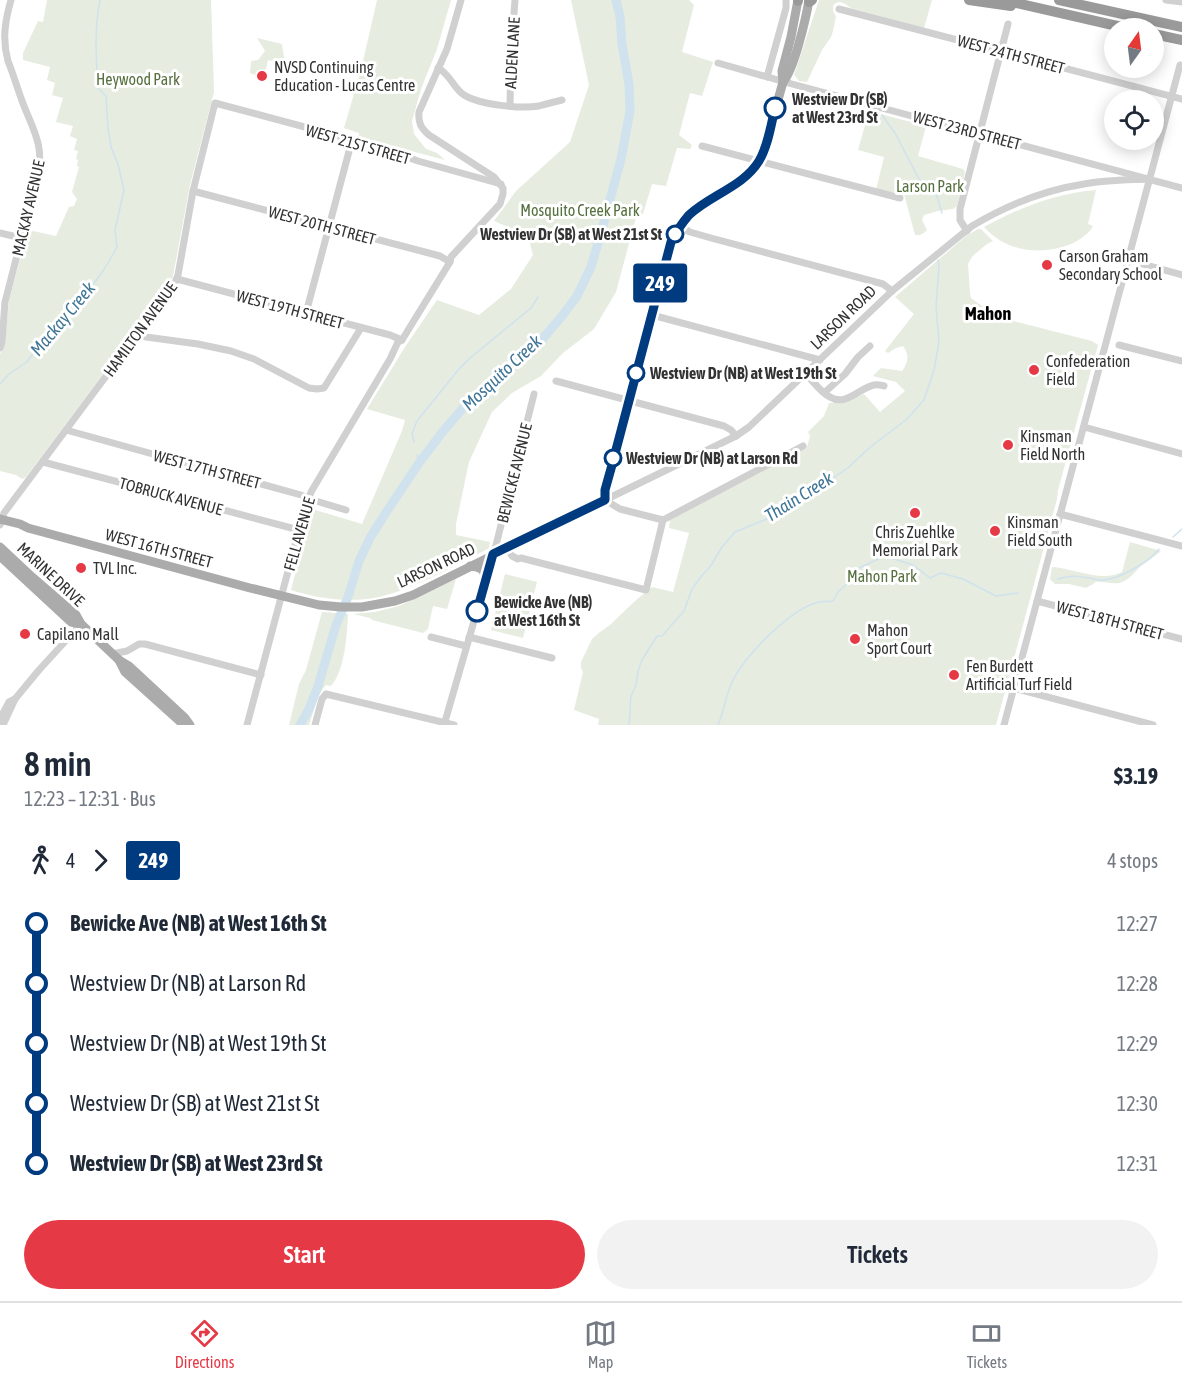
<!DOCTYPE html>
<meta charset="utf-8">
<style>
body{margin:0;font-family:"Asap Condensed",sans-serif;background:#f2f2f3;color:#1f2937;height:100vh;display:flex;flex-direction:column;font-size:22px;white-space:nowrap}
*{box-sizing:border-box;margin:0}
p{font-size:20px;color:#747a83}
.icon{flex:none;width:33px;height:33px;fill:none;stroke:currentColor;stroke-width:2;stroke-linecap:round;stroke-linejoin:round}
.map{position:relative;height:725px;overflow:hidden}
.side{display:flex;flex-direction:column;background:#fff;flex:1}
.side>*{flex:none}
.badge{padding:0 12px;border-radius:4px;font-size:21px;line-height:39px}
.needle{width:39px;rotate:14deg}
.controls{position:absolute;left:1104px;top:18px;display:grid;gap:12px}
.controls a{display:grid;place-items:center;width:60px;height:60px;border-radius:50%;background:#fff;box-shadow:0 3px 15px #0003;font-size:30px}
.map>.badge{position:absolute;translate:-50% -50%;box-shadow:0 0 0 3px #fff}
.legs{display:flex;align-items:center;gap:9px;height:66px;padding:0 24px;font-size:20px}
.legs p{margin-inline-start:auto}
.overview{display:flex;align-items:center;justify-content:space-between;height:102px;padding:0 24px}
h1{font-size:33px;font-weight:600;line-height:45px}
.action{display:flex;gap:12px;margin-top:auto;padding:12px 24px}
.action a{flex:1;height:69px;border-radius:36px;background:#e63946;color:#fff;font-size:24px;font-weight:600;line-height:69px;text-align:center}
.action a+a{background:#f2f2f3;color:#1f2937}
ul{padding:0 24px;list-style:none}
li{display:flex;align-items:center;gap:21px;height:60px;font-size:22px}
li i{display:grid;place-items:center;width:9px;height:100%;margin:0 8px;background:currentColor}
li i::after{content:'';width:15px;height:15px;margin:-8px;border:4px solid;border-radius:50%;background:#fff}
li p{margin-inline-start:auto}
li:first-child i{background:linear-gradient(#0000 50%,currentColor 0)}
li:last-child i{background:linear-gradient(currentColor 50%,#0000 0)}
.dock{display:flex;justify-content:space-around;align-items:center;height:84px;border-top:2px solid #e0e1e3;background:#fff;font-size:16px;color:#747a83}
.dock a{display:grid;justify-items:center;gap:3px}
.dock .active{color:#e63946}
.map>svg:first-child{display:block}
.green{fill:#e6ecdf}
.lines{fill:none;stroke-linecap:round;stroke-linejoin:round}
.stream{stroke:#cfe2ee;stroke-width:1.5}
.river{stroke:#cfe2ee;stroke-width:9}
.minor{stroke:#d0d0d0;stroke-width:7}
.major{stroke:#ababab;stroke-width:9}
.highway{stroke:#9a9a9a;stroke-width:10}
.line-1-casing{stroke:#fff;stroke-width:14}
.line-1{stroke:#003b80;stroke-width:9}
.poi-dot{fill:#e63946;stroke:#fff;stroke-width:2}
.stop-1-dot{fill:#fff;stroke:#003b80;stroke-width:3}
.labels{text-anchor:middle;stroke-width:6;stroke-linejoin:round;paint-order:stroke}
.street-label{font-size:16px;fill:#333;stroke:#fff}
.poi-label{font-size:16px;fill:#333;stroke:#fff;text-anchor:start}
.park-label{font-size:16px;fill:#56703f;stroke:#fff}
.stop-label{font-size:16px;font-weight:bold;fill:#333;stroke:#fff;text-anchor:start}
.neighbourhood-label{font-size:18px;font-weight:bold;fill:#000;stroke:#fff}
.water-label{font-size:18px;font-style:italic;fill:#3f7597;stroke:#fff}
</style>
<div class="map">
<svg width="1182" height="725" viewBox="0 0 1182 725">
<rect width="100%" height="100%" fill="#fff"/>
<g class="green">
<polygon points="47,0 211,0 214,92 190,185 173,276 168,287 142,322 26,477 22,479 16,475 0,471 0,354 5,343 9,300 21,256 28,243 31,232 33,231 56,236 69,207 74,206 77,199 72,192 79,167 77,166 78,160 76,159 78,151 74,150 77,139 70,136 73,126 56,122 63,98 52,95 55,83 47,80 50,67 23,60 23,53 38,21 43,22"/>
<polygon points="377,0 451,0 437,49 421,89 412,121 414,134 426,149 437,153 445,160 359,137 359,133 344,128 361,70"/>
<path d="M571,0H689L694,5L682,52L713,62L702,96L690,93L679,135L692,145L690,149L677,148L666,186L652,184L643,214H637L616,292L594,329L563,353L541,376L512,393L492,412L469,462L456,524V535L490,542L489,548L486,550C453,566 415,589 379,597C350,603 319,599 291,590L312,509L362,524L402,431L405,420L367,409L405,347L437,300L479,315L511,289L533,255L528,236L494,221L516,191L570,142L589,85Z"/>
<path d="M819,0H932L924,28L851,8C848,6 843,2 839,2C831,3 832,11 836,16L833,31L831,37L822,50L807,82L799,81L794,75Z"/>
<polygon points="257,38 282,44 285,64 268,60 264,78 250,73 251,61 258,60 265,51"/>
<path d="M869,111L926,126L918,156L963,169L965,172L957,206L953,209L938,211L924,215L922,220L927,230C923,234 920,236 915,235L904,194L876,190L884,157L858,150Z"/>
<path d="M1096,190L1088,224L1093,226C1089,234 1079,240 1071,244C1042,256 1006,252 984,227C1019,208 1056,193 1096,190Z"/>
<path d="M978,229H981L993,241L987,244L975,254L972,257L968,264L970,293L971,298L997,317L1092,341L1098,345L1058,490L1057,499L996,725H598L599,719L574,710L583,672L581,668V662L592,639L600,632L610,625L636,600L652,587L673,592L689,533L669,528L670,519L807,447L810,436L808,432L824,416L829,403L844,402L864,394L880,412L905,391L896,382L873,376L881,368L902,371C908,363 910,355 903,346L896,348L888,353L885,351L914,314L895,297L966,236Z"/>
<path d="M1130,542L1161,551C1155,556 1148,561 1141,566C1134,572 1130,580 1119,583C1110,584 1103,581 1095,582L1093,584L1086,588L1069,584H1055L1050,579L1052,567C1073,568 1102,583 1122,572Z"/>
<polygon points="505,574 537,582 523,638 491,630"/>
<polygon points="456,579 447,609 433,606 428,629 423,633 372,620 370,618 353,614 375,612 399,606"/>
<path d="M322,612L348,614C347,635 345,670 331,686L326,685C316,695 314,712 309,725H289L299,684L306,670Z"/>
</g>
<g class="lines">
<g class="stream">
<polyline points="882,115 895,133 920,181 937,196 942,213"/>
<path d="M0,384L9,374L27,362L49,331L70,307L82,300L105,268L117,247L115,230L124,190L118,164L111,147L108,128L106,96L98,88C96,58 94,30 100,0"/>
<polyline points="414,442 412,434 417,421 459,369 469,359 531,308 538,297"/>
<polyline points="417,455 419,463"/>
<polyline points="1173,537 1182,529"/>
<path d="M1058,579C1075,573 1084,578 1100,580C1117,581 1149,562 1159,549"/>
<polyline points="629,725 631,696 636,685 638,671 642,660 657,636 662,636 684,611 692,589 703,574 710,567 722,547 735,532 774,516 809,495 849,467 869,448 907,419 924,400 934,370 939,342 936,307 939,266 938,260"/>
<path d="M718,725C724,711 726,694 733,680C746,655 791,608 819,602C824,601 828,602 833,601L838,592L849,582L859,568L885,556L913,565L930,578L941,573L963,579L996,596L1018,593"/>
</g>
<polyline class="river" points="300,725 309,709 318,686 336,625 348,597 359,561 370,538 385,514 419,463 444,430 464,407 488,386 509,371 519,360 539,343 562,316 577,296 591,267 601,233 621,159 630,111 629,84 622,44 620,17 616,0"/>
<g class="minor">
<polyline points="1166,0 1182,2"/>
<polyline points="839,9 1182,99"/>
<polyline points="718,63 792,84 1182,188"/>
<path d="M438,68C451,75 453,88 464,95C480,105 521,109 539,106C546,104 554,102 562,100"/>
<polyline points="767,77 786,8 786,0"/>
<polyline points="510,106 511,52 515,0"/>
<polyline points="702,146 900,198"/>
<polyline points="193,191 440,256 450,262"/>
<polyline points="680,227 690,232 711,238 883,284 892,291"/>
<polyline points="967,231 960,220 960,209 1008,24"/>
<polyline points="0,233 21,238"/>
<polyline points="1128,260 1182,275"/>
<polyline points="177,279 390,335 402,340"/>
<polyline points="306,313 352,140"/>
<polyline points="652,315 820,360"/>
<polyline points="139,333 146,337 198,344 231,351 254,359 309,388 317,389 324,388 361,328"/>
<polyline points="1119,345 1182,361"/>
<path d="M0,348L2,342L5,302L38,174C44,147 34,131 24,106C18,91 14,76 8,61C2,39 5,21 11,0"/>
<path d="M805,373C813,381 820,392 830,397C846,407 859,388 874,385C878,384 880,385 884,386"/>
<polyline points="556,381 724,426 731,430 736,436"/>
<polyline points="824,393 845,374 858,357 870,346"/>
<polyline points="1084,427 1182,454"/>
<polyline points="66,430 301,495 316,501 346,510"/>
<polyline points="43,462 299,530"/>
<path d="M605,500L736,436L749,427L892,291L972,226C1007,205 1045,190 1084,184C1105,180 1128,180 1149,179"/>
<polyline points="605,500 620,509 663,520"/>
<polyline points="1060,514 1182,546"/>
<polyline points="0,525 4,513 174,285 178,275 193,191 215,103 383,148 418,161 501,184"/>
<polyline points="507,548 512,556 518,559 521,558 646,590 663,520 803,446"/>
<polyline points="1037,601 1182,639"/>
<polyline points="431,637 466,646"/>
<polyline points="469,637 552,658"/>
<polyline points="112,654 127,651 139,644 145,644 261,675"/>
<polyline points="1014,688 1153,725"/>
<polyline points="0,722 3,713 9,702 15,699 39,670 81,624"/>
<polyline points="3,725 15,699"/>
<path d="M247,725L299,530L311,492L390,359L398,342L402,340L450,262L451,257L500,204L503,194V188L494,177L429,135C421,128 418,123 419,112L447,49L461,0"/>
<polyline points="315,725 322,699 326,694 454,725"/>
<polyline points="444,725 496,545 534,394"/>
<polyline points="1004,725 1180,65"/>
</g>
<g class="major">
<polyline points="783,82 782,71 791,37 798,0"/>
<path d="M0,519L20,524L28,528L250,588L319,605L341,607H362L395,601L413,595L605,500V490L611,465L671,242L680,227L691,214L747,175L758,162L764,150L783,82C794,70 806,18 809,0"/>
<polyline points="0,547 32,577 76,615 81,624 119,660 129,666 185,718 190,725"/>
<polyline points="0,556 71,622 81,624"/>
<polyline points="470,566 477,567 483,570 486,579"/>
<polyline points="119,660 125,672 184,725"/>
</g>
<g class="highway">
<polyline points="798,0 798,1"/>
<polyline points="969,0 1011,6"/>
<polyline points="1003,0 1126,28"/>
<polyline points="1059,0 1182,27"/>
<polyline points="809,2 812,0"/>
<polyline points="1154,34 1182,40"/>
</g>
</g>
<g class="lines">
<defs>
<path id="line-1" d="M477,611L493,554L605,500V490L612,465L671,242C676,232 682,223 689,215C710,195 743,187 759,161C768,146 771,125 775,108"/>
</defs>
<use href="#line-1" class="line-1-casing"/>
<use href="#line-1" class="line-1"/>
</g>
<g class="poi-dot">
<circle cx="262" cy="76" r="6"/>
<circle cx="1047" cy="265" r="6"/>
<circle cx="1034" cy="370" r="6"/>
<circle cx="1008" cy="445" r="6"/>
<circle cx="915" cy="513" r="6"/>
<circle cx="995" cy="531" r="6"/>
<circle cx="81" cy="568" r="6"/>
<circle cx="25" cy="634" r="6"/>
<circle cx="855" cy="639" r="6"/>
<circle cx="954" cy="675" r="6"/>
</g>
<g class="stop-1-dot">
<circle cx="775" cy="108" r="10"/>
<circle cx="675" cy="234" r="8"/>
<circle cx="636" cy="373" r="8"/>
<circle cx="613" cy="458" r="8"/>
<circle cx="477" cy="611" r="10"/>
</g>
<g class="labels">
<g class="street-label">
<text transform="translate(512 53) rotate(-87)" y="6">ALDEN LANE</text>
<text transform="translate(1011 54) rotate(15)" y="6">WEST 24TH STREET</text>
<text transform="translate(967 130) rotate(15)" y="6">WEST 23RD STREET</text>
<text transform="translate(358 144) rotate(16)" y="6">WEST 21ST STREET</text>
<text transform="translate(28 208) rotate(-77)" y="6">MACKAY AVENUE</text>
<text transform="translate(322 225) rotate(15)" y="6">WEST 20TH STREET</text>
<text transform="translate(290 309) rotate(15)" y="6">WEST 19TH STREET</text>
<text transform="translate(843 317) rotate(-44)" y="6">LARSON ROAD</text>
<text transform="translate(140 329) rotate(-54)" y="6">HAMILTON AVENUE</text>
<text transform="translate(207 469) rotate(15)" y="6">WEST 17TH STREET</text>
<text transform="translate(514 473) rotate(-76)" y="6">BEWICKE AVENUE</text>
<text transform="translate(171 496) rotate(15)" y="6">TOBRUCK AVENUE</text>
<text transform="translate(299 534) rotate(-74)" y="6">FELL AVENUE</text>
<text transform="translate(159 548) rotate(15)" y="6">WEST 16TH STREET</text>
<text transform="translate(436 565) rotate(-25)" y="6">LARSON ROAD</text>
<text transform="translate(51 574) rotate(43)" y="6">MARINE DRIVE</text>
<text transform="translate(1110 620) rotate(15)" y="6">WEST 18TH STREET</text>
</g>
<g class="poi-label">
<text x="274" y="73">NVSD Continuing<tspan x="274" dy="18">Education - Lucas Centre</tspan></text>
<text x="1059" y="262">Carson Graham<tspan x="1059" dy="18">Secondary School</tspan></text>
<text x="1046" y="367">Confederation<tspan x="1046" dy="18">Field</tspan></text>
<text x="1020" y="442">Kinsman<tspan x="1020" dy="18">Field North</tspan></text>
<text x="1007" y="528">Kinsman<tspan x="1007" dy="18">Field South</tspan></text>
<text x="915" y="538" text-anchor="middle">Chris Zuehlke<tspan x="915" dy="18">Memorial Park</tspan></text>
<text x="93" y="574">TVL Inc.</text>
<text x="867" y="636">Mahon<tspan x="867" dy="18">Sport Court</tspan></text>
<text x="37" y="640">Capilano Mall</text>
<text x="966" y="672">Fen Burdett<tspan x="966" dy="18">Artificial Turf Field</tspan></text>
</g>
<g class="park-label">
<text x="138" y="85">Heywood Park</text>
<text x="930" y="192">Larson Park</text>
<text x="580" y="216">Mosquito Creek Park</text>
<text x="882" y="582">Mahon Park</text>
</g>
<g class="stop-label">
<text x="792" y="105">Westview Dr (SB)<tspan x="792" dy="18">at West 23rd St</tspan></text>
<text x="662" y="240" text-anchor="end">Westview Dr (SB) at West 21st St</text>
<text x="650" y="379">Westview Dr (NB) at West 19th St</text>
<text x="626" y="464">Westview Dr (NB) at Larson Rd</text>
<text x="494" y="608">Bewicke Ave (NB)<tspan x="494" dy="18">at West 16th St</tspan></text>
</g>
<g class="neighbourhood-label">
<text x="988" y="320">Mahon</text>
</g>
<g class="water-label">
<text transform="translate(63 319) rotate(-50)" y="6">Mackay Creek</text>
<text transform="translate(502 373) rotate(-43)" y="6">Mosquito Creek</text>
<text transform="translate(799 497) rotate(-32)" y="6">Thain Creek</text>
</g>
</g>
</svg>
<div class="controls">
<a><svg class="needle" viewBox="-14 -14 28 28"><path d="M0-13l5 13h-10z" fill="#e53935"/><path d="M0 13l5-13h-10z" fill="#747a83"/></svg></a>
<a><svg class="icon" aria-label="locate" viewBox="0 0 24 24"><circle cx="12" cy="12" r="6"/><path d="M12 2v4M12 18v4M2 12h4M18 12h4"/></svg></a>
</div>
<b class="badge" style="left:660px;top:283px;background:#003b80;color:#fff">249</b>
</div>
<section class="side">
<div class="overview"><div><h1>8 min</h1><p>12:23 – 12:31 · Bus</p></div><b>$3.19</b></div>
<div class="legs"><svg class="icon" aria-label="walk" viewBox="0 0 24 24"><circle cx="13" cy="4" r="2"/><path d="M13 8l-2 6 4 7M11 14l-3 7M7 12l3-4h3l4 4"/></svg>4<svg class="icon" aria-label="forward" viewBox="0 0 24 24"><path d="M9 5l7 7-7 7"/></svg><b class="badge" style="background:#003b80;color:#fff">249</b><p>4 stops</p></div>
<ul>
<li><i style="color:#003b80"></i><b>Bewicke Ave (NB) at West 16th St</b><p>12:27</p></li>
<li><i style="color:#003b80"></i><span>Westview Dr (NB) at Larson Rd</span><p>12:28</p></li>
<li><i style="color:#003b80"></i><span>Westview Dr (NB) at West 19th St</span><p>12:29</p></li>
<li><i style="color:#003b80"></i><span>Westview Dr (SB) at West 21st St</span><p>12:30</p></li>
<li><i style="color:#003b80"></i><b>Westview Dr (SB) at West 23rd St</b><p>12:31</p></li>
</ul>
<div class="action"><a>Start</a><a>Tickets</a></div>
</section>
<nav class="dock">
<a class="active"><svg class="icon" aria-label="directions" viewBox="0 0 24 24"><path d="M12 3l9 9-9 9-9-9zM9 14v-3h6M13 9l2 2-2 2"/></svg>Directions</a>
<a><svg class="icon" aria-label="map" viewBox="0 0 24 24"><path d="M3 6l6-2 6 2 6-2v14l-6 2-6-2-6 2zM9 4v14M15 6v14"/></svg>Map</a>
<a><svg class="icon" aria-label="tickets" viewBox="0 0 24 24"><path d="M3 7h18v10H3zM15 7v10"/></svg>Tickets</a>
</nav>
